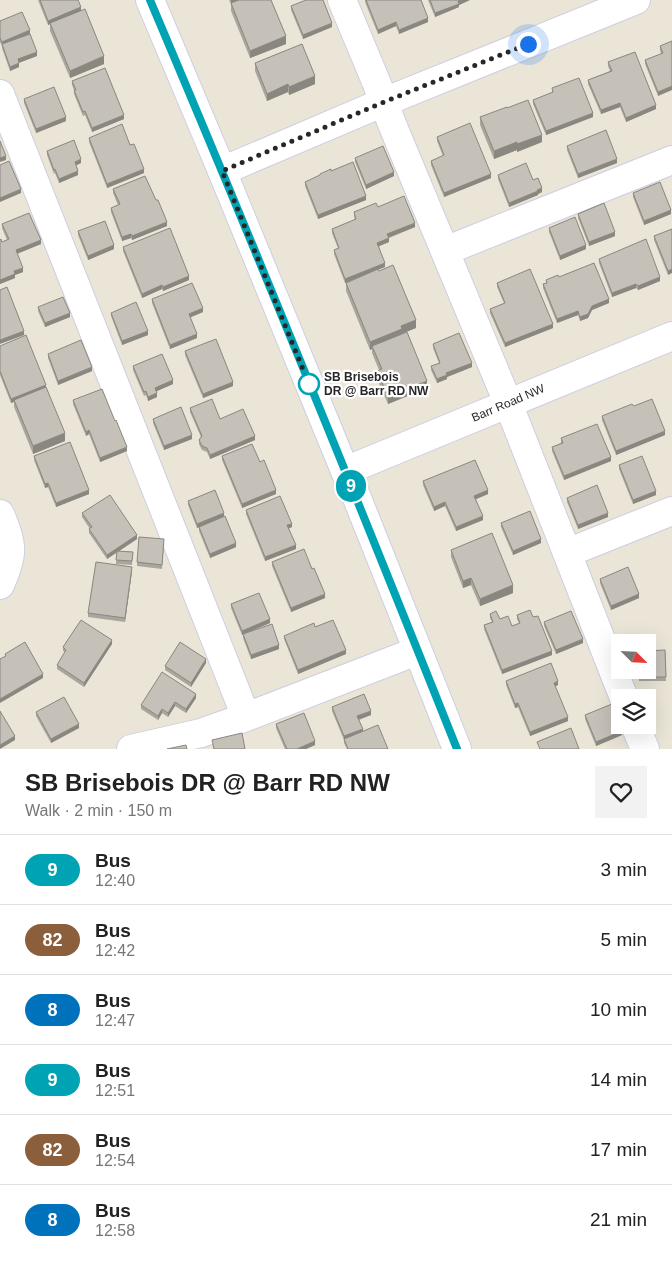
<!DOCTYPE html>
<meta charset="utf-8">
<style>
body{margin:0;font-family:Arial,sans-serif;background:#f2f2f2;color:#222;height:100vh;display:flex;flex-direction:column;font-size:19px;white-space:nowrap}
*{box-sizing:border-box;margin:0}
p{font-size:16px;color:#767676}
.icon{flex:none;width:28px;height:28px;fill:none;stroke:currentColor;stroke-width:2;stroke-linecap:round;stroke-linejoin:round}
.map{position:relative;height:749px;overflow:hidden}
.details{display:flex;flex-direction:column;background:#fff;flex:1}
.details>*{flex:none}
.badge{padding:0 10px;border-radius:16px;font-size:18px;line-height:32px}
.needle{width:32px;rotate:114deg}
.fabs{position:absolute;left:611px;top:634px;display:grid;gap:10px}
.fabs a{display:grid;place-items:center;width:45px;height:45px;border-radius:0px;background:#fff;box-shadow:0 5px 20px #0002;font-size:25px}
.you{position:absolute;width:25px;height:25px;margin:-12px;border:4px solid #fff;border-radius:50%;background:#1a73e8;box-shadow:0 0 0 8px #1a73e833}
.map>.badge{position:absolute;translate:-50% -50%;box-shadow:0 0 0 2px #fff}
.round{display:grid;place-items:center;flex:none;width:52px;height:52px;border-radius:0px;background:#f2f2f2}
.summary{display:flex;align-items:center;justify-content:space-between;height:85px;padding:0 25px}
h1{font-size:24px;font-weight:700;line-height:38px}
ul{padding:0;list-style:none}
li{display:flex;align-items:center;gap:15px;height:70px;padding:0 25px;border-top:1px solid #e0e0e0}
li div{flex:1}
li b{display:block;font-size:19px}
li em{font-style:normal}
li .badge{min-width:55px;font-weight:700;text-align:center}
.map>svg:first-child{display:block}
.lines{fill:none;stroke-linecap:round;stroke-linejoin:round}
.minor-casing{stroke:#cdcee1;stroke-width:30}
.minor{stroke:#fff;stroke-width:28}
.wall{fill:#a9a69e}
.shaded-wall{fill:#8a8781}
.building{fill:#c5c1b8;stroke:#8a8781}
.line-casing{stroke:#fff;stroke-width:11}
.line{stroke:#00a3b4;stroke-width:8}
.walk{stroke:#272727;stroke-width:5;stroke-dasharray:0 9}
.stop-dot{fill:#fff;stroke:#00a3b4;stroke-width:2.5}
.labels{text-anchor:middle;stroke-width:4.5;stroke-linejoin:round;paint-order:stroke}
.stop-label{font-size:12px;font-weight:bold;fill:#272727;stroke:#fff;text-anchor:start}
.street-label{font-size:12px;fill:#272727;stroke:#fff}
</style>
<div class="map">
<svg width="672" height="749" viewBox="0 0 672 749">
<rect width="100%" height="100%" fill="#eae5d7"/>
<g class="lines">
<defs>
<g id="minor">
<polyline points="150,0 222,171 345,471 357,498 457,749"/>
<polyline points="342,0 377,84 392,124 508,403 624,698"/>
<polyline points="0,94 246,717"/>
<polyline points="222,171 384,102 636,0"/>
<polyline points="445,251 672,160"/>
<polyline points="345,471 672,336"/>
<path d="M0,514C13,545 14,554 0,585"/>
<polyline points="567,553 672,511"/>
<polyline points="635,725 645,749"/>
<polyline points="131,749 201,733 246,717 417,651"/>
</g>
</defs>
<use href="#minor" class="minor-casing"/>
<use href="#minor" class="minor"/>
</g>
<g class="wall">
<polygon points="38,0 78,0 81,11 104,64 70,78 50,31 50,24 48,25"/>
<polygon points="229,0 271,0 286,44 250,58 231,11 231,4"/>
<polygon points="365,0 421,0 428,22 399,34 396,26 378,34 365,2"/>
<polygon points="428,0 470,0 459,5 459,7 435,17"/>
<polygon points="291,6 332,27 303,39 291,10"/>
<polygon points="0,21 30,34 37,56 19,63 19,67 10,71 2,48 2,45 2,46 0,42"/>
<polygon points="672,41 658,96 645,64 645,60 661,54 660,50 660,46"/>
<polygon points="608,62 656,109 626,122 620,107 601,114 588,84 588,80 610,71 608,66"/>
<polygon points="255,63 315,84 289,95 288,92 267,101 255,71"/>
<polygon points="72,81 124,119 92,132 85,115 83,116 74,94 74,90 72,85"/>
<polygon points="552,88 593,117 546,135 533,104 533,100 552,93"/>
<polygon points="24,99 66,121 36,133 24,103"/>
<polygon points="507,108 542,142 517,152 517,150 494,159 480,125 480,117"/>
<polygon points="437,137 491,178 444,197 431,165 431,161 443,156 437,141"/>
<polygon points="89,138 130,145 144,173 107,188 89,142"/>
<polygon points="567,146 617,163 578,178 567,150"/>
<polygon points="47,151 81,163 76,165 78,175 59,183 55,173 54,174 47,155"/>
<polygon points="355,158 394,176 366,189 355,162"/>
<polygon points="331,171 366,200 318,219 305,186 305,182 320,176 320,174"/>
<polygon points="498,175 533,180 542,192 538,194 538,195 509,207 498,179"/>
<polygon points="113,189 156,200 167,226 132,240 131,238 122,241 111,212 111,208 118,205 113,193"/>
<polygon points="633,193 671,214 644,225 633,197"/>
<polygon points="378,207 415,227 389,238 389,242 379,246 385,267 378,269 416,328 402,333 427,388 388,404 377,379 377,371 379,370 372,353 372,349 370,350 346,291 346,283 371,272 345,283 334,254 334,250 338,248 332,233 332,229 355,220 354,216 354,212"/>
<polygon points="578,214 615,236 589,246 578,218"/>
<polygon points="2,224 41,244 17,254 23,272 15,275 15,278 0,284 0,240 2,242 7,240 2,228"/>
<polygon points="549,228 586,249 560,260 549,232"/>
<polygon points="672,229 668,275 654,240 654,236"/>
<polygon points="78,231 114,249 88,260 78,235"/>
<polygon points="123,247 189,280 163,291 162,289 142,298 123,251"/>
<polygon points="599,259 660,281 638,290 636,288 612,297 599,263"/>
<polygon points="559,277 609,303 592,310 588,318 580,321 578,315 557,323 543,288 543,284 546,283 546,280"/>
<polygon points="497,283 553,328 505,347 490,313 490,309 504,303 497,287"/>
<polygon points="152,299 203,312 190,317 197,338 170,349 152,303"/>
<polygon points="38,307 70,317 45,327 38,311"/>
<polygon points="111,313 148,335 122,345 111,316"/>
<polygon points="433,344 472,367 447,377 447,379 437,383 431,370 431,366 439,363 433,348"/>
<polygon points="0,346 46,387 65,441 33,454 14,407 14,402 11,403 0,375"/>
<polygon points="185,351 233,386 203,398 185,355"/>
<polygon points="48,354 92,371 58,385 48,358"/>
<polygon points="133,366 173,384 156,391 157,397 148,401 146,395 144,396 133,370"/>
<polygon points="73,400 127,451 100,462 89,434 86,436 73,404"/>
<polygon points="190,408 220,419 255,440 210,459 207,452 202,450 199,444 199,440 201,437 190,412"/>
<polygon points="602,416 665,435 616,455 602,420"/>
<polygon points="153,419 192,439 164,450 153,423"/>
<polygon points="561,438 611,461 564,480 552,451 552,447 561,443"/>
<polygon points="34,456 89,494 56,507 48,487 45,488 34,460"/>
<polygon points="222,456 276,494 242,508 222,460"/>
<polygon points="619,465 656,495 633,504 619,469"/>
<polygon points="423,481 488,494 476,499 483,520 456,531 445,506 434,511 423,485"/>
<polygon points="567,498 608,517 578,529 567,502"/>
<polygon points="188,501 224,516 236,547 210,558 199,531 199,527 197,528 188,505"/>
<polygon points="246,510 292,527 289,528 296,549 265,561 246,514"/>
<polygon points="82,513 137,539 119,551 133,552 132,565 116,564 117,552 107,559 89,533 89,529 90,529 82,517"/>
<polygon points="501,523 541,543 513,555 501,527"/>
<polygon points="164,543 162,569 137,566 137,562"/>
<polygon points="451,550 513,593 480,606 471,585 463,588 451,557"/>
<polygon points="272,562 325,598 291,612 272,566"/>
<polygon points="132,571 125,622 88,617 88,613"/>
<polygon points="600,579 639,598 611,610 600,583"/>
<polygon points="231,604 270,623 246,633 279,649 251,659 243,638 243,634 242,635 231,608"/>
<polygon points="490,614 512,626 519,623 517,619 517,615 533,617 552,655 502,674 484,629 484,625 492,622 490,618"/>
<polygon points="544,622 583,643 556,654 544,626"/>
<polygon points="315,627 346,654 298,674 284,639 284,636"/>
<polygon points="112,644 84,687 57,669 57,665 65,652 63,651 63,647"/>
<polygon points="665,650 666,681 639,681 638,670"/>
<polygon points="206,663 191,687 165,670 165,666"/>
<polygon points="506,681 558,685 555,686 568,721 530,736 518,707 515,708 506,685"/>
<polygon points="196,698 186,713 175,706 168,717 162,713 158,720 141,709 141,705"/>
<polygon points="332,707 371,715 359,720 363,732 388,749 347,749 344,743 344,740 332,711"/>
<polygon points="36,712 79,728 51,743 36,716"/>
<polygon points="585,715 622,735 596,746 585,719"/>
<polygon points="276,724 315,745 306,749 285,749 276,728"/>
</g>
<g class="shaded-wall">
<polygon points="231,0 242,0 231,4"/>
<polygon points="461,0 470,0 459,5 459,7 435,17 435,13"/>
<polygon points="81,7 81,11 48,25 48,21"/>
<polygon points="428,18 428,22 399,34 399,30"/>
<polygon points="396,22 396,26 378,34 378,30"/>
<polygon points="332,23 332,27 303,39 303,35"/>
<polygon points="30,30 30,34 2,46 2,42"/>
<polygon points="286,36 286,44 250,58 250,51"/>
<polygon points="37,52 37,56 18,63 18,59"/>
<polygon points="104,56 104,64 70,78 70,71"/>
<polygon points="19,63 19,67 10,71 10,67"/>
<polygon points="315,76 315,84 289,95 289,87"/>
<polygon points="288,84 288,92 267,101 267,94"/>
<polygon points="672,86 672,90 658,96 658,92"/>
<polygon points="620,103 620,107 601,114 601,110"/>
<polygon points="656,105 656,109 626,122 626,118"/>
<polygon points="593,113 593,117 546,135 546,131"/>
<polygon points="124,115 124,119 92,132 92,128"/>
<polygon points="66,117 66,121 36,133 36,129"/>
<polygon points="542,135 542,142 517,152 517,144"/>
<polygon points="517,142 517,150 494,159 494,151"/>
<polygon points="6,156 6,160 0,162 0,158"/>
<polygon points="81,159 81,163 75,166 75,162"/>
<polygon points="617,159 617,163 578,178 578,174"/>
<polygon points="144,169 144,173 107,188 107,184"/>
<polygon points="78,171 78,175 59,183 59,179"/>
<polygon points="394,172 394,176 366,189 366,185"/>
<polygon points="491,174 491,178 444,197 444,193"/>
<polygon points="542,188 542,192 538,194 538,195 509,207 509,203"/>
<polygon points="21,189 21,193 0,202 0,198"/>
<polygon points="366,196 366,200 318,219 318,215"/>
<polygon points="671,210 671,214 644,225 644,221"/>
<polygon points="167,222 167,226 132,240 132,236"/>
<polygon points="415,223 415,227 387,238 387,234"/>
<polygon points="615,232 615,236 589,246 589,242"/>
<polygon points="131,234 131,238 122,241 122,237"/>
<polygon points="389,238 389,242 377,247 377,243"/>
<polygon points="41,240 41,244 16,254 16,250"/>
<polygon points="114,245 114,249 88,260 88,256"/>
<polygon points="586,245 586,249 560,260 560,256"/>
<polygon points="385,263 385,267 345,283 345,279"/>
<polygon points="23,268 23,272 15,275 15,278 0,284 0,280 14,271"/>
<polygon points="672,269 672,273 668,275 668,271"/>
<polygon points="189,276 189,280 163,291 163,287"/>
<polygon points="660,277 660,281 638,290 638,286"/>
<polygon points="636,284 636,288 612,297 612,293"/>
<polygon points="162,285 162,289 142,298 142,294"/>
<polygon points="609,299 609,303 592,310 588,318 580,321 580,317 592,306"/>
<polygon points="203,308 203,312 189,318 189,314"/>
<polygon points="578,311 578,315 557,323 557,319"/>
<polygon points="70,313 70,317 45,327 45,323"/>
<polygon points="416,320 416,328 372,346 372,349 370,350 370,342 401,326"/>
<polygon points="553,324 553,328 505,347 505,343"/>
<polygon points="24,331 24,335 0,344 0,340"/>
<polygon points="148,331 148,335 122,345 122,341"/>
<polygon points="197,334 197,338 170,349 170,345"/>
<polygon points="472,363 472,367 447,377 447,379 437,383 437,379 446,373"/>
<polygon points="92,367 92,371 58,385 58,381"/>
<polygon points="173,380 173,384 155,392 155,388"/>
<polygon points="427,381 427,388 388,404 388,396"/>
<polygon points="233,382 233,386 203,398 203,394"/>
<polygon points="46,385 46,389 14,400 14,402 11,403 11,399"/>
<polygon points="157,393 157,397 148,401 148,397"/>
<polygon points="89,430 89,434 86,436 86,432"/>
<polygon points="665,431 665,435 616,455 616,451"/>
<polygon points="65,433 65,441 33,454 33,446"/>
<polygon points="192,435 192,439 164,450 164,446"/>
<polygon points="255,436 255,440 210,459 210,455"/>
<polygon points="127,447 127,451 100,462 100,458"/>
<polygon points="611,457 611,461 564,480 564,476"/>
<polygon points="48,483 48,487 45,488 45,484"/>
<polygon points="89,490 89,494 56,507 56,503"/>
<polygon points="276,490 276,494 242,508 242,504"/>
<polygon points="488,490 488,494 474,500 474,496"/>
<polygon points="656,491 656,495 633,504 633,500"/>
<polygon points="445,502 445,506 434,511 434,507"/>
<polygon points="224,513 224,517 197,528 197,524"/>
<polygon points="608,513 608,517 578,529 578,525"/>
<polygon points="483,516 483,520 456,531 456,527"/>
<polygon points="292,524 292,527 287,529 287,525"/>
<polygon points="137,535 137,539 107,559 107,555"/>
<polygon points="541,539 541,543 513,555 513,551"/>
<polygon points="236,543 236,547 210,558 210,554"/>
<polygon points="296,545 296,549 265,561 265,557"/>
<polygon points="132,567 132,571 125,622 125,618"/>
<polygon points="471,578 471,585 463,588 463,581"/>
<polygon points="513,585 513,593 480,606 480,599"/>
<polygon points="325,594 325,598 291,612 291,608"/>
<polygon points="639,594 639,598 611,610 611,606"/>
<polygon points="270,619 270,623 242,635 242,631"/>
<polygon points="583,639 583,643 556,654 556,650"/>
<polygon points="112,640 112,644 84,687 84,683"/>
<polygon points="279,645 279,649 251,659 251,655"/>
<polygon points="346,650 346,654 298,674 298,670"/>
<polygon points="552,651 552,655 502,674 502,670"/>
<polygon points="206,659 206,663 191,687 191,683"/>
<polygon points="43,674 43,678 0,703 0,699"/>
<polygon points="558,681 558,685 554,687 554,683"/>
<polygon points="196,694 196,698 186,713 186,709"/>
<polygon points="175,702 175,706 168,717 168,713"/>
<polygon points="518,703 518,707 515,708 515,704"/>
<polygon points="162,709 162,713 158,720 158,716"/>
<polygon points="371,711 371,715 357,720 357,716"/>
<polygon points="568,717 568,721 530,736 530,732"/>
<polygon points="79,724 79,728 51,743 51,739"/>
<polygon points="363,729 363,733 344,740 344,736"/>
<polygon points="622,731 622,735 596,746 596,742"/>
<polygon points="15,736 15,740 0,749 0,745"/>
<polygon points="315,741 315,745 306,749 297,749"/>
</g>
<g class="building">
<polygon points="40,0 78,0 81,7 48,21"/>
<polygon points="239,0 271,0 286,36 250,51 231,3"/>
<polygon points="306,0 323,0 332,23 303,35 291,6"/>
<polygon points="366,0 421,0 428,18 399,30 396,22 378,30"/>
<polygon points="430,0 461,0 458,1 459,4 435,13"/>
<polygon points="85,9 104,56 70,71 50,23"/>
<polygon points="22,12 30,30 2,42 0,38 0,21"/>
<polygon points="30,34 37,52 18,59 19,63 10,67 2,44"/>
<polygon points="672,41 672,86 658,92 645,60 663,53 660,46"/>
<polygon points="302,44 315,76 289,87 288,84 267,94 255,63"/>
<polygon points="635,52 656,105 626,118 620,103 601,110 588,80 612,71 608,62"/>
<polygon points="105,68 124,115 92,128 85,111 83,112 74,90 76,90 72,81"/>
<polygon points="579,78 593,113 546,131 533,100 553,92 552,88"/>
<polygon points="54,87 66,117 36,129 24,99"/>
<polygon points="528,100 542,135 517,144 517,142 494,151 480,117 507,107 507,108"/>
<polygon points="470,123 491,174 444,193 431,161 444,155 437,137"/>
<polygon points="122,124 130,145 134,144 144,169 107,184 89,138"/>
<polygon points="606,130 617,159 578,174 567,146"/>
<polygon points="74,140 81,159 75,162 78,171 59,179 55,169 54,170 47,151"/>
<polygon points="0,141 6,156 0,158"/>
<polygon points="383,146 394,172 366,185 355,158"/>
<polygon points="9,161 21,189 0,198 0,165"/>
<polygon points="353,162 366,196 318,215 305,182 320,175 320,174 331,169 331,171"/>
<polygon points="526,163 533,180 538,178 542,188 537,190 538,191 509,203 498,175"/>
<polygon points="145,176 156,200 158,200 167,222 132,236 131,234 122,237 111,208 120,204 113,189"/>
<polygon points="660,182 671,210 644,221 633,193"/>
<polygon points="404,196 415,223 387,234 389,238 377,243 385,263 345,279 334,250 339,248 332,229 356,219 354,212 376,203 378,207"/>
<polygon points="604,203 615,232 589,242 578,214"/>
<polygon points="29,213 41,240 16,250 23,268 14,271 15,274 0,280 0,240 1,239 2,242 9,239 2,224"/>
<polygon points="575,217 586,245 560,256 549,228"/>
<polygon points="105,221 114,245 88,256 78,231"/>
<polygon points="170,228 189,276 163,287 162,285 142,294 123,247"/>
<polygon points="672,229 672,269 668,271 654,236"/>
<polygon points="646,239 660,277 638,286 636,284 612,293 599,259"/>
<polygon points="594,263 609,299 592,306 588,314 580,317 578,311 557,319 543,284 547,283 546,280 558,275 559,277"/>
<polygon points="393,265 416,320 401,326 402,329 370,342 346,283 378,269 379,271"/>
<polygon points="530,269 553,324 505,343 490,309 505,303 497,283"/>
<polygon points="192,283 203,308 189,314 197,334 170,345 152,299"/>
<polygon points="7,287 24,331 0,340 0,290"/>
<polygon points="63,297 70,313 45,323 38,307"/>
<polygon points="136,302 148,331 122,341 111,313"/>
<polygon points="407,332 427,381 388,396 377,371 382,369 372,346"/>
<polygon points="459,333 472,363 446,373 447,375 437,379 431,366 440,363 433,344"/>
<polygon points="26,335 46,385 11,399 0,371 0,346"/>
<polygon points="216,339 233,382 203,394 185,351"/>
<polygon points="81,340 92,367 58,381 48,354"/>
<polygon points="162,354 173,380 155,388 157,393 148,397 146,391 144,392 133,366"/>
<polygon points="46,387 65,433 33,446 14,400"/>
<polygon points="102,389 115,421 116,420 127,447 100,458 89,430 86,432 73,400"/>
<polygon points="212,399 220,419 243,409 255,436 210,455 207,448 202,446 199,440 202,436 190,408"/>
<polygon points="652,399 665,431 616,451 602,416 632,404 634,406"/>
<polygon points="181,407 192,435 164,446 153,419"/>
<polygon points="597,424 611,457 564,476 552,447 563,443 561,438"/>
<polygon points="70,442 89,490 56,503 48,483 45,484 34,456"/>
<polygon points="252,444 260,462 264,460 276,490 242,504 222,456"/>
<polygon points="642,456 656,491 633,500 619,465"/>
<polygon points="475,460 488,490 474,496 483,516 456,527 445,502 434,507 423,481"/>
<polygon points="597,485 608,513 578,525 567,498"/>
<polygon points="215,490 224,513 197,524 188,501"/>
<polygon points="110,495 137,535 107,555 89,529 92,527 82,513"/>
<polygon points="280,496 292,524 287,525 296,545 265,557 246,510"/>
<polygon points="530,511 541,539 513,551 501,523"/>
<polygon points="225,516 236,543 210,554 199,527"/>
<polygon points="492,533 513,585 480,599 471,578 463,581 451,550"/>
<polygon points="139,537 164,539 162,565 137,562"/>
<polygon points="304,549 312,569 314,568 325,594 291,608 272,562"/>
<polygon points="117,551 133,552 132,561 116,560"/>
<polygon points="96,562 132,567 125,618 88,613"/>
<polygon points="628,567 639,594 611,606 600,579"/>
<polygon points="259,593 270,619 242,631 231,604"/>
<polygon points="530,610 533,617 538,616 552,651 502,670 484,625 493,622 490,614 496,611 500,619 508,616 512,626 520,623 517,615"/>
<polygon points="571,611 583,639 556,650 544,622"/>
<polygon points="81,620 112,640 84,683 57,665 66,650 63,647"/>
<polygon points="333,620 346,650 298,670 284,636 314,623 315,627"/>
<polygon points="272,624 279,645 251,655 243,634"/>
<polygon points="25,642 43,674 0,699 0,659 6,656 5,654"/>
<polygon points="180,642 206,659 191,683 165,666"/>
<polygon points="665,650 666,677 639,677 638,670 648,670 648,651"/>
<polygon points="551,663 558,681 554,683 568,717 530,732 518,703 515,704 506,681"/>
<polygon points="162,672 196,694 186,709 175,702 168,713 162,709 158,716 141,705"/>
<polygon points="364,694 371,711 357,716 363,729 344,736 332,707"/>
<polygon points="64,697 79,724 51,739 36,712"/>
<polygon points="612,704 622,731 596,742 585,715"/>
<polygon points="0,711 15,736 0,745"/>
<polygon points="304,713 315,741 297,749 287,749 276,724"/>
<polygon points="378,725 388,749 348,749 344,739"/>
<polygon points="571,728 579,749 540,749 537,742"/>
<polygon points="242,733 245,749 214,749 212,740"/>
<polygon points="186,745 187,749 167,749"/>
</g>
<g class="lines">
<defs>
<path id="line" d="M150,0C255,248 357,498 457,749"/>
</defs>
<use href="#line" class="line-casing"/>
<use href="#line" class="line"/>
<polyline class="walk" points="309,384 222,171 384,102 528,44"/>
</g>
<circle class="stop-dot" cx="309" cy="384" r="10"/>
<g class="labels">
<g class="stop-label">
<text x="324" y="381">SB Brisebois<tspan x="324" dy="14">DR @ Barr RD NW</tspan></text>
</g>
<g class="street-label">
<text transform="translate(508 403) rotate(-23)" y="4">Barr Road NW</text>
</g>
</g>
</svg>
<div class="fabs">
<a><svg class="needle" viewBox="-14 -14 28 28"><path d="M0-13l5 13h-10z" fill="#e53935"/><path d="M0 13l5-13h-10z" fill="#767676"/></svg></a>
<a><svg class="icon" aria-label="layers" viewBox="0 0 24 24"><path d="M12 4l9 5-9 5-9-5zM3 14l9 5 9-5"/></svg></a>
</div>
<div class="you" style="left:528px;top:44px"></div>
<b class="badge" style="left:351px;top:486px;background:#00a3b4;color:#fff">9</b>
</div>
<section class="details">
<div class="summary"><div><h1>SB Brisebois DR @ Barr RD NW</h1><p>Walk · 2 min · 150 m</p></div><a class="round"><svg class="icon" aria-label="heart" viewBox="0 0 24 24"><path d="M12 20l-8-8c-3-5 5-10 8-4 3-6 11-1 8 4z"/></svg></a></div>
<ul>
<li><span class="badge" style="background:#00a3b4;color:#fff">9</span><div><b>Bus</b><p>12:40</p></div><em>3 min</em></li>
<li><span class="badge" style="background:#8b5e3c;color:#fff">82</span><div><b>Bus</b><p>12:42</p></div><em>5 min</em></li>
<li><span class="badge" style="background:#0072bc;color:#fff">8</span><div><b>Bus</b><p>12:47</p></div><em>10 min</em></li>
<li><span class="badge" style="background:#00a3b4;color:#fff">9</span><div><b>Bus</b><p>12:51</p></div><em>14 min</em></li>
<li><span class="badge" style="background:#8b5e3c;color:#fff">82</span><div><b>Bus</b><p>12:54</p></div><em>17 min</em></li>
<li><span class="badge" style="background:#0072bc;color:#fff">8</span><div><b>Bus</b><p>12:58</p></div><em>21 min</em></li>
</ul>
</section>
